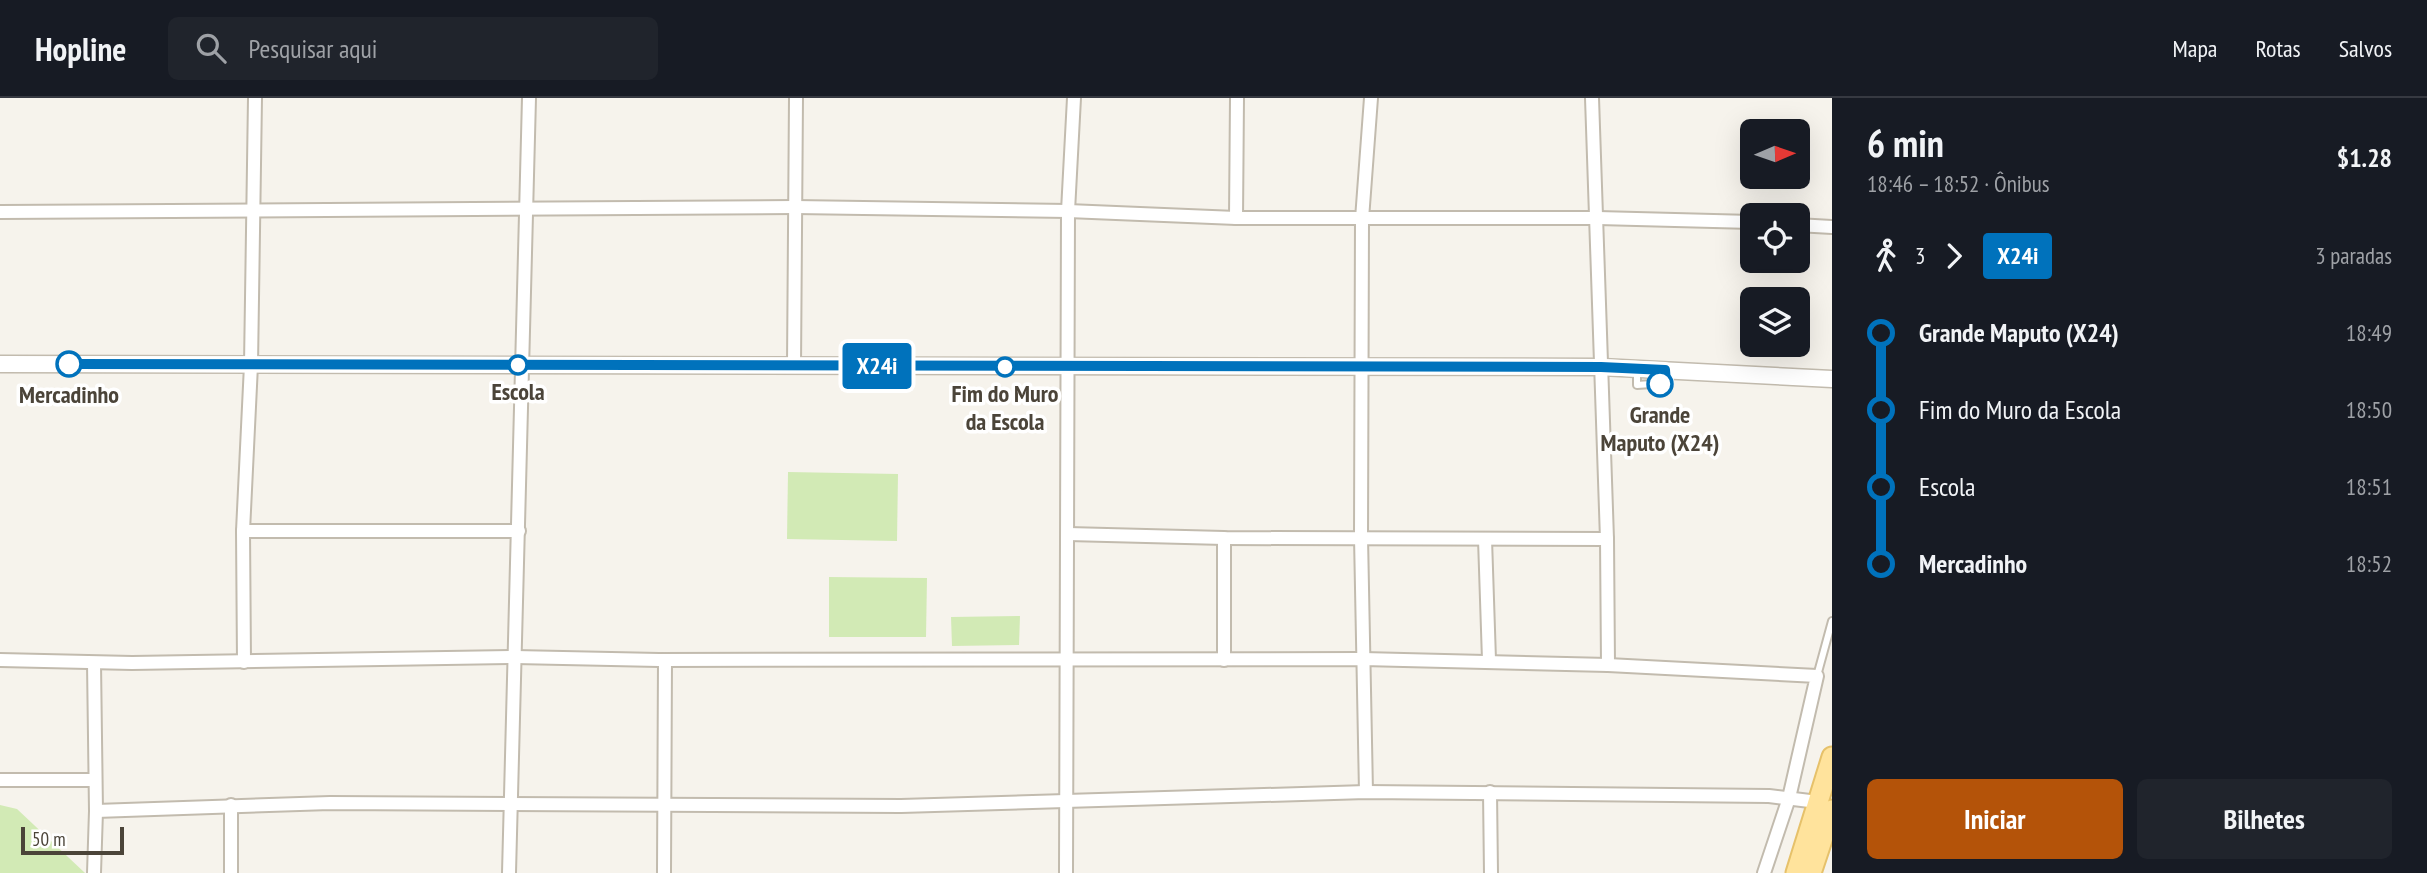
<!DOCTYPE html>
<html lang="pt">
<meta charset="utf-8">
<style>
body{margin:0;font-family:"PT Sans Narrow",sans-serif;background:#20242c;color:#f1f3f6;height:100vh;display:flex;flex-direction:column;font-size:26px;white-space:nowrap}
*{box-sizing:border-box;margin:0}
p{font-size:23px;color:#9ea1a6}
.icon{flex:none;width:38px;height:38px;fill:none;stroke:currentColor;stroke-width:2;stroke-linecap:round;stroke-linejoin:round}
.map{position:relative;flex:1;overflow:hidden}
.panel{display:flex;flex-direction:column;background:#171b24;width:595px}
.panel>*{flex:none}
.badge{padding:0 14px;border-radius:5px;font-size:24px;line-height:46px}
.needle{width:46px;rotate:88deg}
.controls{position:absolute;left:1740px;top:21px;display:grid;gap:14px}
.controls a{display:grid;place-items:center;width:70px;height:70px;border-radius:10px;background:#171b24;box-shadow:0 7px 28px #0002;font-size:35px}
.scale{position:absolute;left:21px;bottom:18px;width:103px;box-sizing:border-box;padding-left:7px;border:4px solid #4b4439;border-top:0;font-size:19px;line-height:24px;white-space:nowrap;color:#4b4439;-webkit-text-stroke:5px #fff;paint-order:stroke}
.map>.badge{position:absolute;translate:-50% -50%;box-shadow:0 0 0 4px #fff}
.legs{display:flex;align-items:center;gap:10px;height:77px;padding:0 35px;font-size:23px}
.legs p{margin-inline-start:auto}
.headline{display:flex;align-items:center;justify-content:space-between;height:119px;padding:0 35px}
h1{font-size:38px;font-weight:700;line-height:52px}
.cta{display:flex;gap:14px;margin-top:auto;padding:14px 35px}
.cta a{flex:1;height:80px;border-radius:10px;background:#b45309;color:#fff;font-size:28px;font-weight:700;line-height:80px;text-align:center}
.cta a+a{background:#20242c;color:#f1f3f6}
ul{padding:0 35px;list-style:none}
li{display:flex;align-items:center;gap:24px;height:77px;font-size:26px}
li i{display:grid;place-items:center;width:10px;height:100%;margin:0 9px;background:currentColor}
li i::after{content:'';width:18px;height:18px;margin:-9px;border:5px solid;border-radius:50%;background:#171b24}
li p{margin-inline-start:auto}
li:first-child i{background:linear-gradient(#0000 50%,currentColor 0)}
li:last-child i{background:linear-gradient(currentColor 50%,#0000 0)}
header{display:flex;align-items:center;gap:42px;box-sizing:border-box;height:98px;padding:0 35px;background:#171b24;border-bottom:2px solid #363941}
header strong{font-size:33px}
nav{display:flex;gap:38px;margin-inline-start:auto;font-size:24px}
.search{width:490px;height:63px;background:#20242c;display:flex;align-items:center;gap:18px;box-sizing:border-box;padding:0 24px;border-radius:10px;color:#9ea1a6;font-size:26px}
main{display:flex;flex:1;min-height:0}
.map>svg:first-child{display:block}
.green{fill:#d2eab5}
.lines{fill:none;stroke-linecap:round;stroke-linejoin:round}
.service-casing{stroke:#c2bbae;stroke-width:10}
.minor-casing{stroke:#c2bbae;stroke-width:16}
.tertiary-casing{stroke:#c2bbae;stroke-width:19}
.primary-casing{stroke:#e6c16a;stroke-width:23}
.service{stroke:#fff;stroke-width:6}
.minor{stroke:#fff;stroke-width:12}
.tertiary{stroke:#fff;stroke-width:16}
.primary{stroke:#ffe39c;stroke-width:19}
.line-1-casing{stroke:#fff;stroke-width:16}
.line-1{stroke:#0072bc;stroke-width:10}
.stop-1-dot{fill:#fff;stroke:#0072bc;stroke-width:3.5}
.labels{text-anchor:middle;stroke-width:7;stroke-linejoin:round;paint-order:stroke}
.stop-label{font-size:24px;font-weight:bold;fill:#4b4439;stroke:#fff}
</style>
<header>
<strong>Hopline</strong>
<div class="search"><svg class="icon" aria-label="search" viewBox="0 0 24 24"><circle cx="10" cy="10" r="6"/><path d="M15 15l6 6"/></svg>Pesquisar aqui</div>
<nav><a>Mapa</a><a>Rotas</a><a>Salvos</a></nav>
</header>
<main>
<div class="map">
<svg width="1832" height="775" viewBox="0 0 1832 775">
<rect width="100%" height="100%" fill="#f6f3ec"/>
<g class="green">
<polygon points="788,374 898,376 897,443 787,441"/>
<polygon points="829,479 927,480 926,539 829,539"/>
<polygon points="1020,518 1019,547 952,548 951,519"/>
<polygon points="0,707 17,711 85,775 0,775"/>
</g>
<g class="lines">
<defs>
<g id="service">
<polyline points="1637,271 1637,287 1666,285 1666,274"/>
<polyline points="1817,578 1832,523"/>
</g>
<g id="minor">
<polyline points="0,114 795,109 1068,113 1236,120 1598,120 1752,124"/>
<polyline points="1236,120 1237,0"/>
<polyline points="1797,127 1832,129"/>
<polyline points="794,268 796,0"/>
<polyline points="243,433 519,433"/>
<polyline points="1068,436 1224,440 1607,441"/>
<polyline points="1224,440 1224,562"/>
<polyline points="1485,441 1489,562"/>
<polyline points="0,562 132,565 515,559 659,562 1363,561 1608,567 1607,441 1592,0"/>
<polyline points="244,564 243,433 251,267 255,0"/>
<polyline points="94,565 96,713 94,775"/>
<polyline points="1608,567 1817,578 1789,700 1764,775"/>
<polyline points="0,682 95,682"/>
<polyline points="1366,694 1361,439 1362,121 1371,0"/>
<polyline points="1490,694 1491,775"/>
<polyline points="231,707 231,775"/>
<polyline points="96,713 330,705 901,708 1366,694 1769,698 1818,704"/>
<polyline points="509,775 529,0"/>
<polyline points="664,775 665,562"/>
<polyline points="1066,775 1068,113 1074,0"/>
</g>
<polyline id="tertiary" points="0,266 1601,269 1832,281"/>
<g id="primary">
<polyline points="1796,775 1832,659"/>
<polyline points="1811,775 1832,712"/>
</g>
</defs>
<use href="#service" class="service-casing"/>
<use href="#minor" class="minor-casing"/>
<use href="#tertiary" class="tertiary-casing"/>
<use href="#primary" class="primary-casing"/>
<use href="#service" class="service"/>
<use href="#minor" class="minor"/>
<use href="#tertiary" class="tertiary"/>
<use href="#primary" class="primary"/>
</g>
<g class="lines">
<defs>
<polyline id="line-1" points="69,266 1601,269 1665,272 1666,285 1660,286"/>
</defs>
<use href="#line-1" class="line-1-casing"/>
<use href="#line-1" class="line-1"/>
</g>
<g class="stop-1-dot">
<circle cx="69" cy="266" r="12"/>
<circle cx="518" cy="267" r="9"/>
<circle cx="1005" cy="269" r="9"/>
<circle cx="1660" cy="286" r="12"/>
</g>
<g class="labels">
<g class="stop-label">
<text x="518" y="302">Escola</text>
<text x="1005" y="304">Fim do Muro<tspan x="1005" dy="28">da Escola</tspan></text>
<text x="69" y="305">Mercadinho</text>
<text x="1660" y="325">Grande<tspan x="1660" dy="28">Maputo (X24)</tspan></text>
</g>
</g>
</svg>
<div class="controls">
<a><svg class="needle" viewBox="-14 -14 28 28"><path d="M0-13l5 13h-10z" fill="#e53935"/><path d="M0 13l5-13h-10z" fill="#9ea1a6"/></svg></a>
<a><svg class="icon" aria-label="locate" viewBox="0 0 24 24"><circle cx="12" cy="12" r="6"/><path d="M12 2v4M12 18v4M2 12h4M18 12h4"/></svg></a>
<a><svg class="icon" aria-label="layers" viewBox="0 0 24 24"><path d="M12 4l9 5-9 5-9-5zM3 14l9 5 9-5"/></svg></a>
</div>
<div class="scale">50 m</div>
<b class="badge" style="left:877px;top:268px;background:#0072bc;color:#fff">X24i</b>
</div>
<section class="panel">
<div class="headline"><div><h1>6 min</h1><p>18:46 – 18:52 · Ônibus</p></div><b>$1.28</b></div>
<div class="legs"><svg class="icon" aria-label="walk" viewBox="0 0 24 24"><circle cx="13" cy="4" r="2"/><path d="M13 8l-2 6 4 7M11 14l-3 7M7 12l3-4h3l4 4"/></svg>3<svg class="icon" aria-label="forward" viewBox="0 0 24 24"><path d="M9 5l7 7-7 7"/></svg><b class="badge" style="background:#0072bc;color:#fff">X24i</b><p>3 paradas</p></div>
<ul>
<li><i style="color:#0072bc"></i><b>Grande Maputo (X24)</b><p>18:49</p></li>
<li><i style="color:#0072bc"></i><span>Fim do Muro da Escola</span><p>18:50</p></li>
<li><i style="color:#0072bc"></i><span>Escola</span><p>18:51</p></li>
<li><i style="color:#0072bc"></i><b>Mercadinho</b><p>18:52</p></li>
</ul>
<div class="cta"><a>Iniciar</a><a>Bilhetes</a></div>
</section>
</main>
